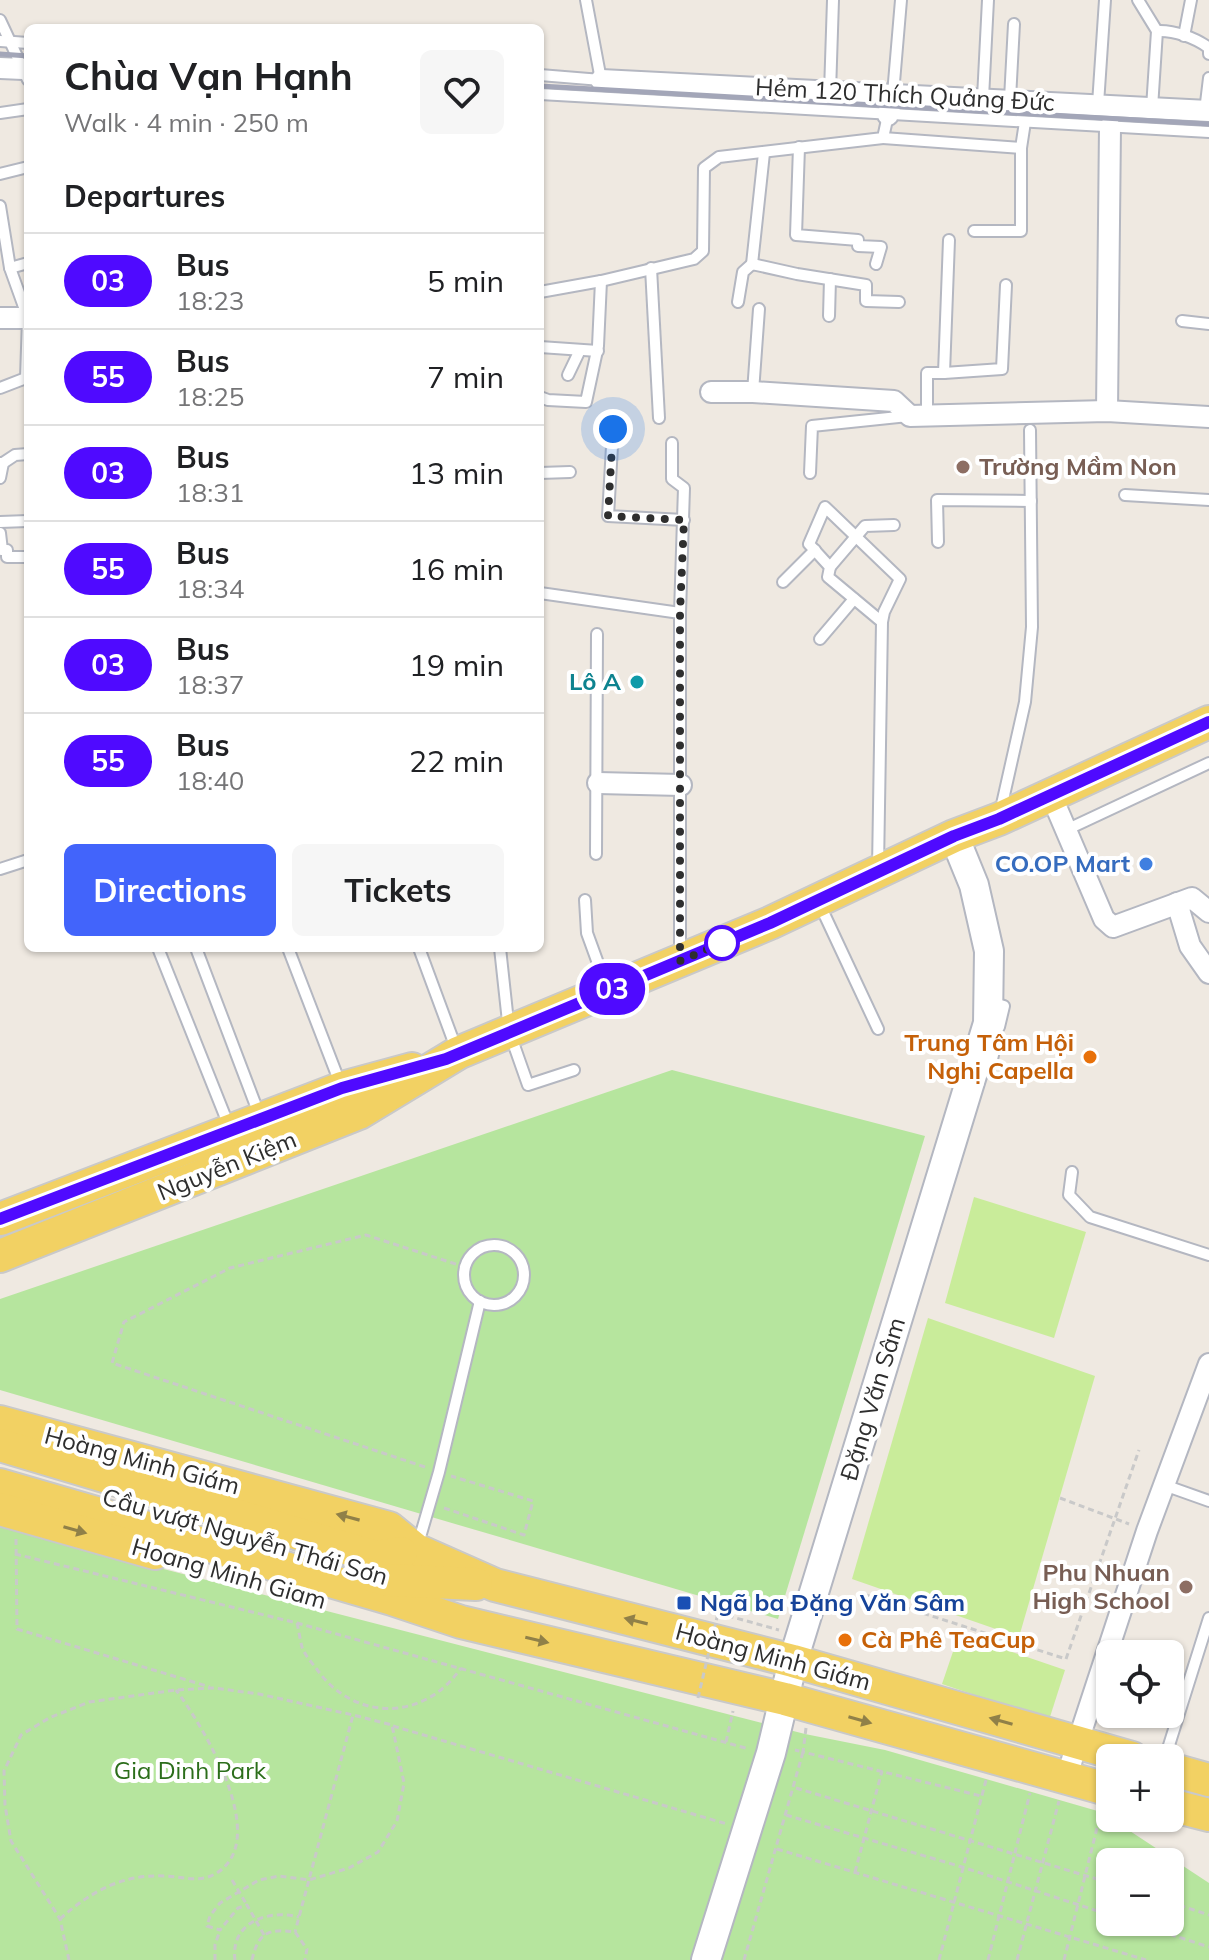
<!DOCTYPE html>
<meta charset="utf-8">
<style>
body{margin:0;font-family:Mulish,sans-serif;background:#f6f6f6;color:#202124;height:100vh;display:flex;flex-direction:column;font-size:30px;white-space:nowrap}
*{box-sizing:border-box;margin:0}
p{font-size:26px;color:#757577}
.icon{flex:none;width:44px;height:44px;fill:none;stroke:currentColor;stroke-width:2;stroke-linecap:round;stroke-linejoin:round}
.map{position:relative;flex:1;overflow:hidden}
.drawer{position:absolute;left:24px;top:24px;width:520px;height:928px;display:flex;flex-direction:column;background:#fff;border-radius:12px;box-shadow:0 2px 6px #0004}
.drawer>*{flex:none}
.badge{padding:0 16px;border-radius:26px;font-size:28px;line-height:52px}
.fabs{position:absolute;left:1096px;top:1640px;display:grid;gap:16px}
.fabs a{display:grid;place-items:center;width:88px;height:88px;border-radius:12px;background:#fff;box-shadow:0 2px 6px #0004;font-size:40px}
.you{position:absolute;width:40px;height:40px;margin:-20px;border:6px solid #fff;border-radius:50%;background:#1a73e8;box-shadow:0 0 0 12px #1a73e833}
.map>.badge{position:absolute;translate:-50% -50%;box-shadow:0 0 0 4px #fff}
h2{padding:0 40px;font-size:30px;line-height:72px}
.round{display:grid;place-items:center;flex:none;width:84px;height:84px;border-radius:12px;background:#f6f6f6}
.summary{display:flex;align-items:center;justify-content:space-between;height:136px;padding:0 40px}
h1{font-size:38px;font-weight:700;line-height:60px}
.action{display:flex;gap:16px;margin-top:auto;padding:16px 40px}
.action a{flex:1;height:92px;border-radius:12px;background:#4264fb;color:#fff;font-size:32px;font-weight:700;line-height:92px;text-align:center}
.action a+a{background:#f6f6f6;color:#202124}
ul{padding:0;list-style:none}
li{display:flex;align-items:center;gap:24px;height:96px;padding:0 40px;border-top:2px solid #e0e0e0}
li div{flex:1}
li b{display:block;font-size:30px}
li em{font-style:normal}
li .badge{min-width:88px;font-weight:700;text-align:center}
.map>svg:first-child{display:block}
.green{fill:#b6e59e;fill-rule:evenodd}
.pitch{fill:#c9ec9a}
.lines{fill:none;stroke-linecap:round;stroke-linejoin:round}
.lane-casing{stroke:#b4b7c1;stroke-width:14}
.street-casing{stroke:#b4b7c1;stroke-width:24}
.secondary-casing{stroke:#b4b7c1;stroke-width:32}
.primary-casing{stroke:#c9c9c9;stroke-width:36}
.path{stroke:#c9c9c9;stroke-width:3;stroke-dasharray:6 4;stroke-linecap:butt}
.lane{stroke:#fff;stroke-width:10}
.street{stroke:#fff;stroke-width:20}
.secondary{stroke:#fff;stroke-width:28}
.primary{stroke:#f2d163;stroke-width:32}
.rail{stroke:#a3a6b8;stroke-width:5}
.path-bridge{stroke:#c9c9c9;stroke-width:3;stroke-dasharray:6 4;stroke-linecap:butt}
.oneway{fill:#908048}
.line-casing{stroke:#fff;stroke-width:18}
.line{stroke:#4f0aff;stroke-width:12}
.walk{stroke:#2e2e2e;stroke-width:8;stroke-dasharray:0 14.4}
.education-dot{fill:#8d6e63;stroke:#fff;stroke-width:3}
.culture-dot{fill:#0f9aa8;stroke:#fff;stroke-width:3}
.shop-dot{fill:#3f7fe0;stroke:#fff;stroke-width:3}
.stop-dot{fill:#fff;stroke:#4f0aff;stroke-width:4}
.food-dot{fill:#e8710a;stroke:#fff;stroke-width:3}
.transit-dot{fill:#1a4fb4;stroke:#fff;stroke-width:3}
.labels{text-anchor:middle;stroke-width:8;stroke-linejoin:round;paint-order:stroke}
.street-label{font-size:24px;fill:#2e2e2e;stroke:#fff}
.education-label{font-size:24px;font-weight:bold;fill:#785e54;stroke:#fff;text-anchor:start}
.culture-label{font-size:24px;font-weight:bold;fill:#0d838f;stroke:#fff;text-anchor:end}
.shop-label{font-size:24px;font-weight:bold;fill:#366cbe;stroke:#fff;text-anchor:end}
.food-label{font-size:24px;font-weight:bold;fill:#c56008;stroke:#fff;text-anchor:end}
.transit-label{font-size:24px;font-weight:bold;fill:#164399;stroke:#fff;text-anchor:start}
.park-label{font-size:24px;fill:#2c6e1b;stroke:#fff}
</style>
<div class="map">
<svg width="1209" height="1960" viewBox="0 0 1209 1960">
<rect width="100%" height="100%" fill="#efe9e1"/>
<g class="green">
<polygon points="672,1070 925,1136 778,1619 0,1390 0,1299"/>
<path d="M0,1527L805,1734L885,1750L1101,1812L1209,1883V1960H0ZM1110,1862H1170V1922H1110Z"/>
</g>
<g class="pitch">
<polygon points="974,1197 1086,1232 1054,1338 945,1303"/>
<polygon points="928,1318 1095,1376 1019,1637 852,1579"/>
<polygon points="959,1634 1065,1670 1049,1720 942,1684"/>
</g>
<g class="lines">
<defs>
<g id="lane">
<polyline points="1138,0 1157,31 1152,108"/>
<polyline points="0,20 28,80"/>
<path d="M1157,31C1174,30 1196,38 1209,48V54"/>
<polyline points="1184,36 1191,0"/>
<polyline points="0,41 28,43"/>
<polyline points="540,75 601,80 586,0"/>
<polyline points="830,92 833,0"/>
<polyline points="540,94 1209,132"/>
<polyline points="893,94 901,0"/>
<polyline points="983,98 988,0"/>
<polyline points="1010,99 1014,24"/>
<polyline points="1098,104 1105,0"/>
<polyline points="1205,111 1209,78"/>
<polyline points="0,113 28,109"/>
<polyline points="883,138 1021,148"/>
<polyline points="799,147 796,235 858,240 858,246 881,247 876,264"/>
<polyline points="0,174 28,167"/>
<polyline points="0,206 10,268 28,318 26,378 0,388"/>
<polyline points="974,231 1021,231 1021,148 1025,122"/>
<polyline points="752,264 764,153"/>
<polyline points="10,268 28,263"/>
<polyline points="651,268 659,418"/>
<polyline points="540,292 601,281 694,259 703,251 704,168 719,157 883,138 888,115"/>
<polyline points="738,302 743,272 752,264 797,274 866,285 866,301 899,302"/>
<polyline points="829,316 830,279"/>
<polyline points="1182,321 1209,324"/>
<polyline points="540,347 598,351"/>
<polyline points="944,373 1002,369 1006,285"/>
<polyline points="568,375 580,350"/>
<polyline points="753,392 759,309"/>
<polyline points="540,397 548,400 586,402 598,346 601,281"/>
<polyline points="927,416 927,373 944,373 949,240"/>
<polyline points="613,429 608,516 684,520"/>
<polyline points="672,443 672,479 684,488 680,613 680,955"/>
<polyline points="0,463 3,463 0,478"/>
<polyline points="3,463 15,455 28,454"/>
<polyline points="540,473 570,472"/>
<polyline points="810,473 812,426 908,416"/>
<polyline points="1125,495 1209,500"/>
<polyline points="0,522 28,521"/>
<polyline points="0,533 2,550 7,550 7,557 28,557"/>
<polyline points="938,542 937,500 1031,501"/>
<polyline points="830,567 865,526 894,525"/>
<polyline points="783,582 815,550"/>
<polyline points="540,593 680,613"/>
<polyline points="820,639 854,599"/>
<polyline points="1000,813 1025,702 1032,627 1030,430"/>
<polyline points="1066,830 1209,763"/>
<polyline points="596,854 597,634"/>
<polyline points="878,868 882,622 884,612 900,579 825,507 809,544 830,567 828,577 882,622"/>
<polyline points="0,869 28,860"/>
<polyline points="585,900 587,933 607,988"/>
<polyline points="819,903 878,1029"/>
<polyline points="158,948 229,1126"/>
<polyline points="196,948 259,1114"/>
<polyline points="288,948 340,1083"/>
<polyline points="419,948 456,1048"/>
<polyline points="500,948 509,1031 528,1085 574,1070"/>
<polyline points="990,1002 1004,1006 999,1027"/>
<polyline points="977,1065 990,1068 996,1042"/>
<polyline points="1072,1172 1069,1195 1090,1217 1209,1255"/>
<circle cx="494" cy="1275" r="30"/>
<polyline points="1164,1485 1209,1501"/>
<polyline points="418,1544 439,1472 480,1301"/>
<polyline points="1165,1758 1209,1618"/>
</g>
<g id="street">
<polyline points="0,68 23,69"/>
<polyline points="601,80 1209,111"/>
<polyline points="888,115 893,94"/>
<polyline points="0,318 28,318"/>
<polyline points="711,392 753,392 894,401 910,416 1107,411 1209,417"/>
<polyline points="1107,411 1110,127"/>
<polyline points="598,783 681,785"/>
<polyline points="1051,795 1104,919 1113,927 1192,898 1209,912"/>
<polyline points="1177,903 1190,946 1209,973"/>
<polyline points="1066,1778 1147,1531 1209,1364"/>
</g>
<polyline id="secondary" points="706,1960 771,1753 793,1661 988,1023 989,951 974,885 954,836"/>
<g id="primary">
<polyline points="0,1219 342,1088 412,1069"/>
<polyline points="0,1256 359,1113 458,1053 770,923 954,836 999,819 1209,722"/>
<polyline points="0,1422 389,1528 416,1550 495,1585 793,1661 1132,1758"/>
<polyline points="0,1445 376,1557 401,1553"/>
<polyline points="0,1485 392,1599 461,1622 785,1699 1110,1790"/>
<polyline points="0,1509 155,1553"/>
<polyline points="368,1574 388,1580 476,1584"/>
<polyline points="1170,1769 1209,1780"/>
<polyline points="1170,1805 1209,1815"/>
</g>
</defs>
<use href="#lane" class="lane-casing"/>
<use href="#street" class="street-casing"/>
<use href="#secondary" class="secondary-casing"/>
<use href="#primary" class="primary-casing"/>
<g class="path">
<polyline points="425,1467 112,1363 124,1322 230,1268 366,1235 465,1267"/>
<polyline points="1060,1498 1129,1524"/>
<polyline points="444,1508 524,1535 533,1501 451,1476"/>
<polyline points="16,1539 17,1629 210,1687"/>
<polyline points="15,1554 297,1623 749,1749"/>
<polyline points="866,1595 1066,1659 1139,1450"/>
<polyline points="718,1613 779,1630"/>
<path d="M297,1623C299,1631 300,1640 302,1647C305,1655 311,1662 316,1668C353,1722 424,1722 461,1668"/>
<polyline points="393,1726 727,1824"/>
<polyline points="806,1728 803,1752 981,1796"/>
<polyline points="726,1742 733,1711"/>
<polyline points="796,1788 1110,1883"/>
<polyline points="786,1815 962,1867 1110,1915"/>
<polyline points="777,1849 1146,1960"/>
<polyline points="855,1872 882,1771"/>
<polyline points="232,1880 247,1905"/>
<polyline points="1170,1902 1209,1915"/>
<path d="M60,1919C90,1892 122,1874 164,1876C181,1876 197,1883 213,1875C275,1844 203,1726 176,1690"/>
<polyline points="1132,1922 1209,1947"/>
<polyline points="264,1935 247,1905 238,1908 220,1930 207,1926 210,1916 220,1903 259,1880 279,1876 309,1880 349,1868 378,1852 397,1821 404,1783 392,1725 353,1715 295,1932"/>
<polyline points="69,1960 60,1919 11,1841 5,1805 4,1771 21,1735 49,1718 89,1702 176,1690 214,1688 259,1694 353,1715"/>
<polyline points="215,1960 215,1945 220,1930"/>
<path d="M235,1960C230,1922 269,1909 299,1917"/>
<path d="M252,1960C258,1933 268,1928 295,1932L307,1949L305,1960"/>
<polyline points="744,1960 803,1752 795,1750"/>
<polyline points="939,1960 986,1780"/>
<polyline points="988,1960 1030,1793"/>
<polyline points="1017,1960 1059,1801"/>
<polyline points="1064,1960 1101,1812"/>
</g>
<use href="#lane" class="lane"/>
<use href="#street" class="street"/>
<use href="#secondary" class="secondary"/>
<use href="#primary" class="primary"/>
<g class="rail">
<polyline points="0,54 28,56"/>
<polyline points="540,86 1209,124"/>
</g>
<polyline class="path-bridge" points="698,1698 718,1613"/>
</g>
<defs><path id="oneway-solid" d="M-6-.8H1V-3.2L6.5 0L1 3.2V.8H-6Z" transform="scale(2)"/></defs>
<g class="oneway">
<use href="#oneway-solid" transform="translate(348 1517) rotate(-165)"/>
<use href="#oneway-solid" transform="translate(75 1530) rotate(16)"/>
<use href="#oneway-solid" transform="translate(636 1621) rotate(-166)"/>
<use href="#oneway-solid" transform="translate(537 1640) rotate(13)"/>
<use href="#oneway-solid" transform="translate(860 1720) rotate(16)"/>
<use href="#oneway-solid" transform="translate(1001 1721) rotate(-164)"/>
</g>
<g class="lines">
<defs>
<polyline id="line" points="0,1219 342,1088 446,1059 770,923 954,836 999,819 1209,722"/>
</defs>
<use href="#line" class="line-casing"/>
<use href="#line" class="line"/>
<polyline class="walk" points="613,429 608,516 684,520 680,613 680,961 725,942 722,943"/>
</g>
<g class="education-dot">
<circle cx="963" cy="467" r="8"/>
<circle cx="1186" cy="1587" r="8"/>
</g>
<circle class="culture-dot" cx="637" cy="682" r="8"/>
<circle class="shop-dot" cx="1146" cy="864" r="8"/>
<circle class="stop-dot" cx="722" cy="943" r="16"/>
<g class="food-dot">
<circle cx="1090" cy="1057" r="8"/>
<circle cx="845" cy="1640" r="8"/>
</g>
<rect class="transit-dot" x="676" y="1595" width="16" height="16" rx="4"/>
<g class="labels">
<g class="street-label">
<text transform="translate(905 95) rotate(3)" y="8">Hẻm 120 Thích Quảng Đức</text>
<text transform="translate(227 1166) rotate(-22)" y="8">Nguyễn Kiệm</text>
<text transform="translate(873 1399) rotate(-73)" y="8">Đặng Văn Sâm</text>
<text transform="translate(142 1461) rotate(15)" y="8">Hoàng Minh Giám</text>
<text transform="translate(245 1537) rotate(16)" y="8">Cầu vượt Nguyễn Thái Sơn</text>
<text transform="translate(229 1574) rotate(16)" y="8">Hoang Minh Giam</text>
<text transform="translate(773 1657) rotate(15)" y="8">Hoàng Minh Giám</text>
</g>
<g class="education-label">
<text x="979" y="475">Trường Mầm Non</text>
<text x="1170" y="1581" text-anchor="end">Phu Nhuan<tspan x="1170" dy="28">High School</tspan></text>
</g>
<g class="culture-label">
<text x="621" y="690">Lô A</text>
</g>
<g class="shop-label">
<text x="1130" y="872">CO.OP Mart</text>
</g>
<g class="food-label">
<text x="1074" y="1051">Trung Tâm Hội<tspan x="1074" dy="28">Nghị Capella</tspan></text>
<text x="861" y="1648" text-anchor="start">Cà Phê TeaCup</text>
</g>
<g class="transit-label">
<text x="700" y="1611">Ngã ba Đặng Văn Sâm</text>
</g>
<g class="park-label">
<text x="190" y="1779">Gia Dinh Park</text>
</g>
</g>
</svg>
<div class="fabs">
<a><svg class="icon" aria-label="locate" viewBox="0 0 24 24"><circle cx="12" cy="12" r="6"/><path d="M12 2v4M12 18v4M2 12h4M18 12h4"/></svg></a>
<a>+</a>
<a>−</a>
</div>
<div class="you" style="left:613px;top:429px"></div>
<b class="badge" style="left:612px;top:989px;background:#4f0aff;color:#fff">03</b>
<section class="drawer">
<div class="summary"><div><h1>Chùa Vạn Hạnh</h1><p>Walk · 4 min · 250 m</p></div><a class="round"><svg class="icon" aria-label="heart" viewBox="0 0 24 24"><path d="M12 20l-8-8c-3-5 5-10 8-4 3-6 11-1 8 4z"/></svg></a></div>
<h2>Departures</h2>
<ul>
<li><span class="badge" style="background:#4f0aff;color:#fff">03</span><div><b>Bus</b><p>18:23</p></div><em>5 min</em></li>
<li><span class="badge" style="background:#4f0aff;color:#fff">55</span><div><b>Bus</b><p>18:25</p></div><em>7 min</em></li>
<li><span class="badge" style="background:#4f0aff;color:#fff">03</span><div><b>Bus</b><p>18:31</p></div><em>13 min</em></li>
<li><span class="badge" style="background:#4f0aff;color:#fff">55</span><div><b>Bus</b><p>18:34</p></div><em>16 min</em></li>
<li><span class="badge" style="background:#4f0aff;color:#fff">03</span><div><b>Bus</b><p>18:37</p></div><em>19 min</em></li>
<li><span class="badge" style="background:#4f0aff;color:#fff">55</span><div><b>Bus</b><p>18:40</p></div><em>22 min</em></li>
</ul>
<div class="action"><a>Directions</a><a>Tickets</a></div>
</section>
</div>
